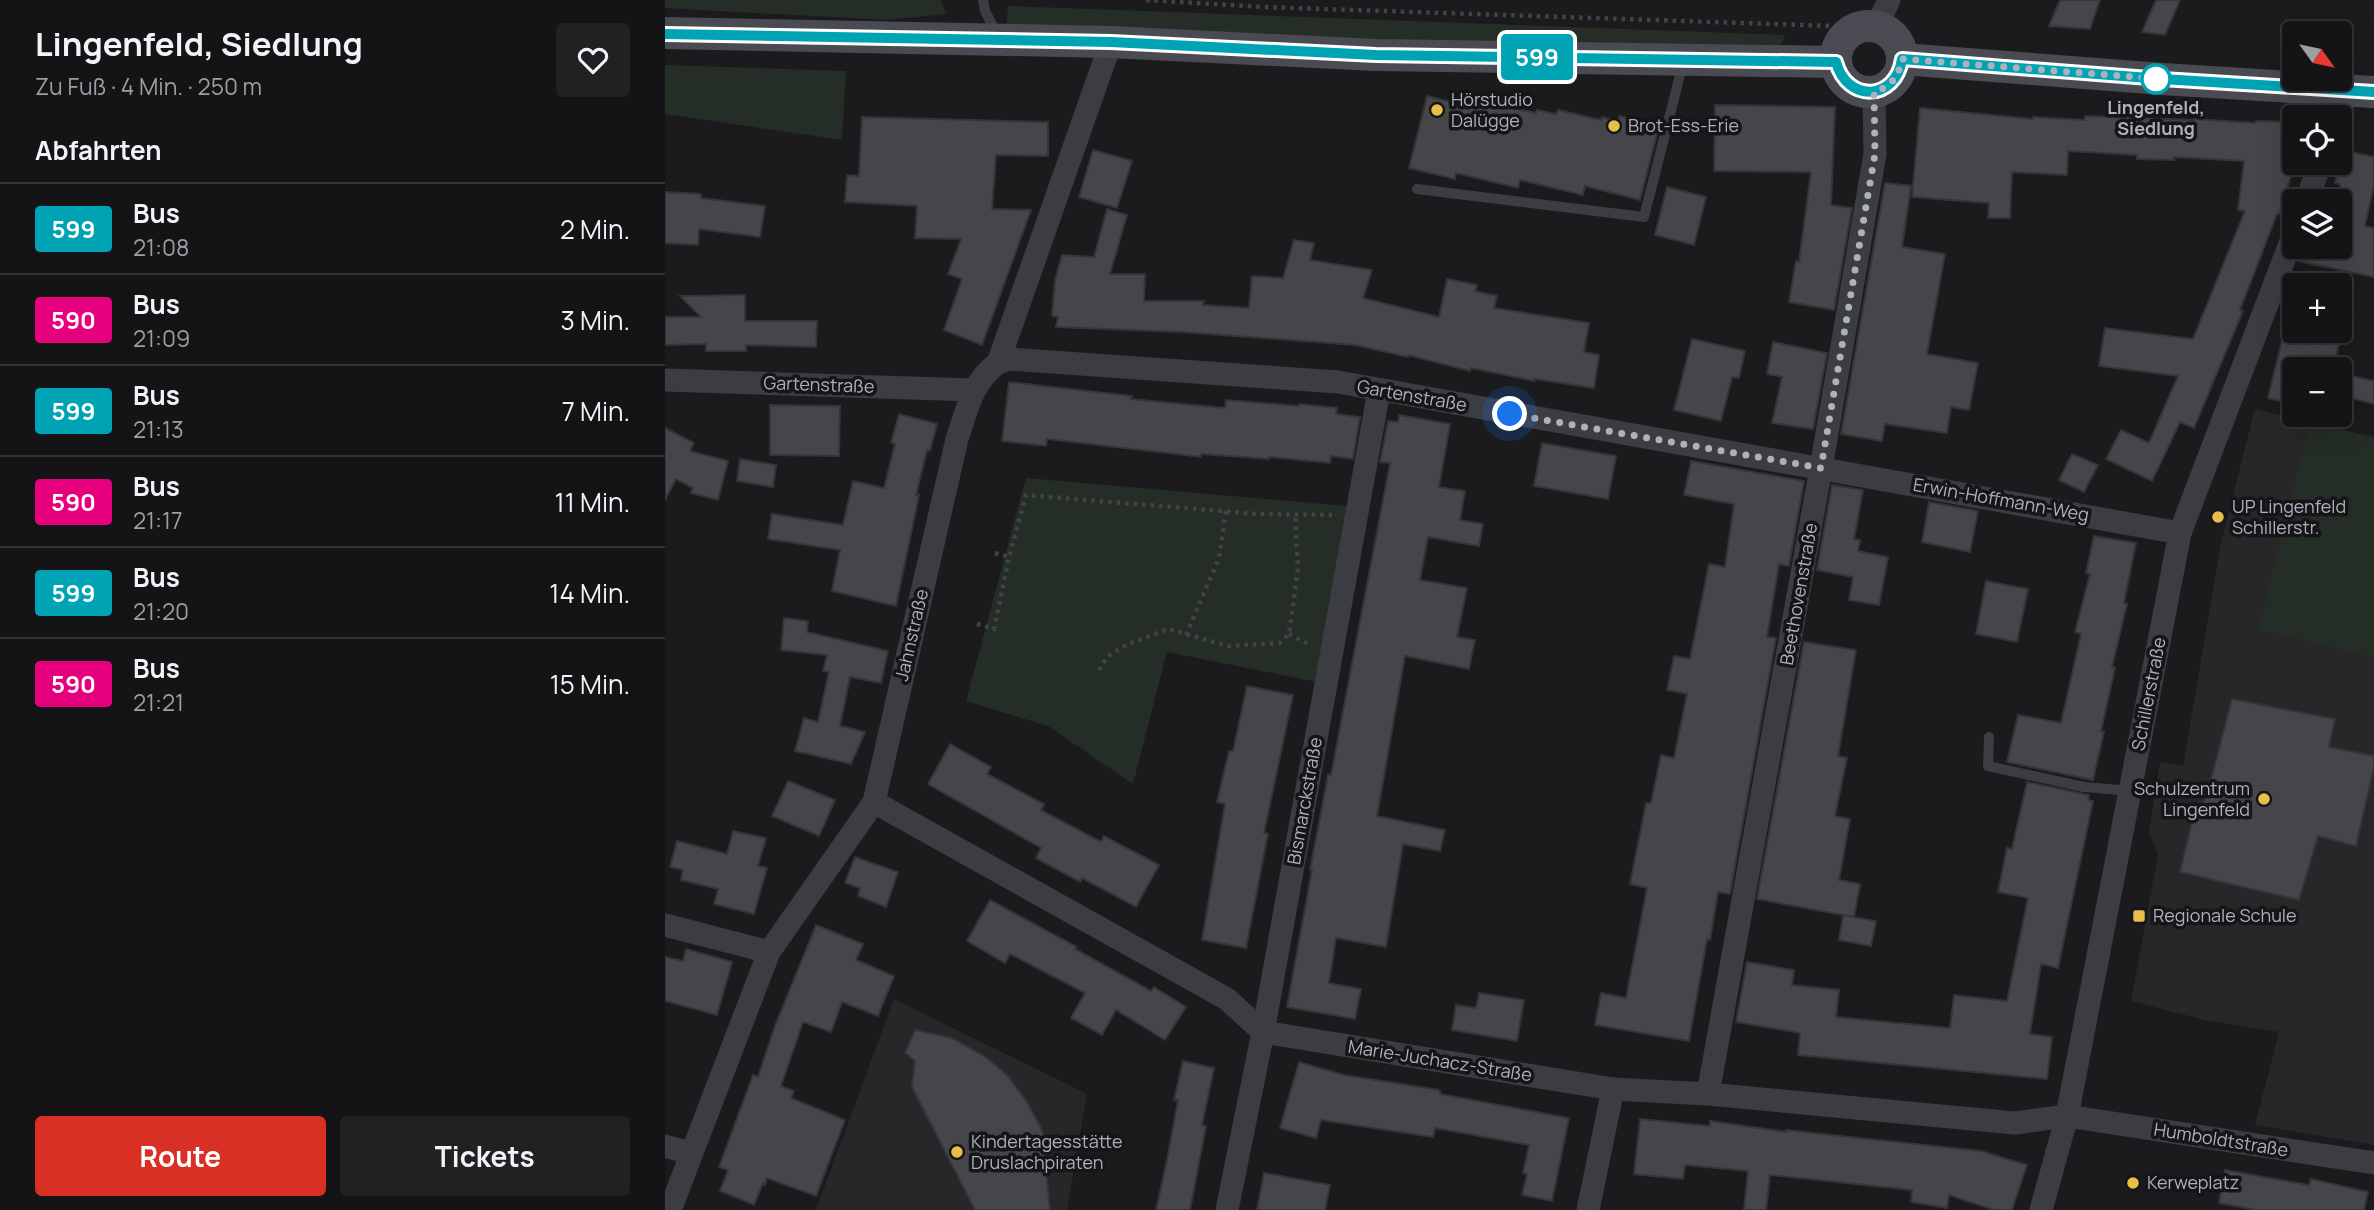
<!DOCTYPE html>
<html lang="de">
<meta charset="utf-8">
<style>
body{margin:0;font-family:Manrope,sans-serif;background:#212123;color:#f1f3f6;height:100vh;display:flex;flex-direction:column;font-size:26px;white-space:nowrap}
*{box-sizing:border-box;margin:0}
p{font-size:23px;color:#9d9ea1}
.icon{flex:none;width:38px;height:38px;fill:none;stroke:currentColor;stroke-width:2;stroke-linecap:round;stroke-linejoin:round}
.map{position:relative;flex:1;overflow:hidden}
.sheet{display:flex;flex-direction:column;background:#141416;width:665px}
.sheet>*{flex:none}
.badge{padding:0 14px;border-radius:5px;font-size:24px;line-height:46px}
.needle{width:46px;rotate:123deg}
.controls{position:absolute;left:1617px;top:21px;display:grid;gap:14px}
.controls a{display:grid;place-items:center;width:70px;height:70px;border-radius:7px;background:#141416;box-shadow:0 7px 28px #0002,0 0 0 2px #333335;font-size:35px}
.you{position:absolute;width:35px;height:35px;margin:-18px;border:5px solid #fff;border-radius:50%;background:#1a73e8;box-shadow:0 0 0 10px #1a73e833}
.map>.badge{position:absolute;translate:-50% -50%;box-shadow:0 0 0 4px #fff}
h2{padding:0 35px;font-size:26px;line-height:63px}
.round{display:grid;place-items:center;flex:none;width:74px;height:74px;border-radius:7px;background:#212123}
.summary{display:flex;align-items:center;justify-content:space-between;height:119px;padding:0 35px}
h1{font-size:33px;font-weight:700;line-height:52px}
.cta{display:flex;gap:14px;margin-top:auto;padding:14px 35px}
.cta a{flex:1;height:80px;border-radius:7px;background:#d93025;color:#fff;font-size:28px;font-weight:700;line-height:80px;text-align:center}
.cta a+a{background:#212123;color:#f1f3f6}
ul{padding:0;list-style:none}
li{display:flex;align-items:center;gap:21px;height:91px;padding:0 35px;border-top:2px solid #333335}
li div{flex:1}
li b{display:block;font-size:26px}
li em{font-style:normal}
li .badge{min-width:77px;font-weight:700;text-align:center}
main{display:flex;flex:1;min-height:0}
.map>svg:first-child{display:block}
.built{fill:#27272a}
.green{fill:#252d27}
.building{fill:#45464a;stroke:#353539;stroke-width:2}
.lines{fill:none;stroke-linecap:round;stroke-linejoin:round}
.path{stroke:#424349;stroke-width:4.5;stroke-dasharray:3.5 5;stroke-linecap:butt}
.service{stroke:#3c3d42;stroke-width:10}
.minor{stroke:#3c3d42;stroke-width:23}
.secondary{stroke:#4a4b52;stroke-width:32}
.line-casing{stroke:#fff;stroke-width:16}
.line{stroke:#00a3b4;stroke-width:10}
.walk{stroke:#aeb1bc;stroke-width:7;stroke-dasharray:0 12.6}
.stop-dot{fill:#fff;stroke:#00a3b4;stroke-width:3.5}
.poi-dot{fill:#e7bf49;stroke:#161618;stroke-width:2.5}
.labels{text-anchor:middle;stroke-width:7;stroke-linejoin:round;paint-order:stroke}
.poi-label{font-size:18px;fill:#aeb1bc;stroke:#161618;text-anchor:start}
.stop-label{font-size:18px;font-weight:bold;fill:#aeb1bc;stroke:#161618}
.street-label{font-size:18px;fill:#aeb1bc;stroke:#161618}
</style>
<main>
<section class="sheet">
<div class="summary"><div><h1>Lingenfeld, Siedlung</h1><p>Zu Fuß · 4 Min. · 250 m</p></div><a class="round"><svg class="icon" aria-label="heart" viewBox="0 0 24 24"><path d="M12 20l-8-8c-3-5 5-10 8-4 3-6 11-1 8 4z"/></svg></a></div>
<h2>Abfahrten</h2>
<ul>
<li><span class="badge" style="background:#00a3b4;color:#fff">599</span><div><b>Bus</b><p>21:08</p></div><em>2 Min.</em></li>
<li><span class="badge" style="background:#e6007e;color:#fff">590</span><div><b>Bus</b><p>21:09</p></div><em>3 Min.</em></li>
<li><span class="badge" style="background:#00a3b4;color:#fff">599</span><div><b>Bus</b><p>21:13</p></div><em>7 Min.</em></li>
<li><span class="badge" style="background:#e6007e;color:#fff">590</span><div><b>Bus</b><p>21:17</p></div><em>11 Min.</em></li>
<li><span class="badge" style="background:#00a3b4;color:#fff">599</span><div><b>Bus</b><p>21:20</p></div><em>14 Min.</em></li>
<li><span class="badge" style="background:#e6007e;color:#fff">590</span><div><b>Bus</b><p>21:21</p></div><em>15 Min.</em></li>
</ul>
<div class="cta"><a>Route</a><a>Tickets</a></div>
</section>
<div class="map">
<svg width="1709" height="1210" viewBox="0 0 1709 1210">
<rect width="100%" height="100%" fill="#1b1b1d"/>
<g class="built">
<polygon points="1590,409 1709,437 1709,1145 1590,1125 1614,1032 1540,1020 1466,1001 1493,855 1484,832 1495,762 1518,766 1556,543"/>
<polygon points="229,999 422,1094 402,1210 151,1210"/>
</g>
<g class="green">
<polygon points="0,0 276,0 281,14 221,20 0,8"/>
<polygon points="343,6 1120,35 1114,50 341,31"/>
<polygon points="0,65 181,71 177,140 0,114"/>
<polygon points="1645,422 1709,438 1709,657 1594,629"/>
<polygon points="361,478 682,506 652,682 502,652 468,784 383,726 301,701"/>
</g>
<g class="building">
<polygon points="1395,0 1435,0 1425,29 1384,26"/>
<polygon points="1491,0 1515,0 1500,35 1477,32"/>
<polygon points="762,96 808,107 808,104 827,108 828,103 871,113 872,110 891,114 893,110 936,120 937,117 953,121 954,116 994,126 975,200 920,186 918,195 855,180 853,188 791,173 790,179 744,168"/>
<polygon points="1050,105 1170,107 1166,205 1187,208 1169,310 1124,302 1131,261 1134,262 1146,172 1049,171"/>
<polygon points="1255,108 1368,119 1368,117 1420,120 1420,116 1529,120 1529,119 1591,123 1591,121 1629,122 1626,176 1614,214 1612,214 1575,310 1578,311 1529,428 1515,422 1487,481 1441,459 1456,430 1484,443 1513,376 1434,366 1440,328 1528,339 1580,211 1573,210 1579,161 1509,157 1509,160 1472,159 1472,155 1403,151 1402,175 1347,172 1345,218 1323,218 1324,203 1247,197"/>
<polygon points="197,117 383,122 383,156 331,155 327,209 366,210 317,345 279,330 297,279 283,274 296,239 250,238 252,206 180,202 182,175 194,176"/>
<polygon points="428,150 467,161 452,208 414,197"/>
<polygon points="1678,150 1709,157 1709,184 1700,226 1709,228 1709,277 1633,261 1639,247 1675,247 1675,184 1670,183"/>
<polygon points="1220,183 1246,186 1237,247 1280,254 1262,354 1313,363 1304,410 1286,407 1282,433 1220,424 1217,441 1176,434"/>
<polygon points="1002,187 1041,197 1029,245 990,235"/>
<polygon points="0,192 36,194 36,198 100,206 95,237 34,229 33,245 0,243"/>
<polygon points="442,209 462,215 445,274 480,274 479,301 539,301 538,305 584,308 587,276 618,278 629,240 649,243 645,260 707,270 698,298 774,317 782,279 812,285 810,291 832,296 829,308 924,323 919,352 934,355 929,388 870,379 869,381 806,368 805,371 743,355 743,357 690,345 517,332 391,327 393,317 387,316 390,280 397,255 429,257"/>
<polygon points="80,295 80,321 152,321 151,347 81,345 81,351 41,351 41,344 0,345 0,317 36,317 15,296"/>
<polygon points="1621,324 1629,325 1629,331 1677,331 1668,369 1629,369 1629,404 1603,398"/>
<polygon points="1027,339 1080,351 1074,378 1067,377 1056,421 1009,410"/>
<polygon points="1108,342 1162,353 1148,429 1107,423 1117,377 1102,374"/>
<polygon points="1675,373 1709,381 1709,404 1675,395"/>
<polygon points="344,382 467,396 466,399 560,408 561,400 634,406 634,404 672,408 671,414 695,417 688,459 666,456 665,463 604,457 604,459 536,454 536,457 382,439 381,446 337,441"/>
<polygon points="105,405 175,406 174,456 105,455"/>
<polygon points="234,414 272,424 265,451 262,450 251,495 254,495 231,606 167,591 175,550 103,539 107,514 178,525 188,481 219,488 230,444 226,443"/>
<polygon points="734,415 785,424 774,487 800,491 795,520 818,524 814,546 763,537 755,580 802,588 792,637 810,640 804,669 740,656 712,816 780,830 775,851 738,844 721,947 671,938 664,983 696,989 690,1019 622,1007 647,870 645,870 663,775 666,775 725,463 715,462 723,421 733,422"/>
<polygon points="0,428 29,443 25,451 63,461 53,500 26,493 28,488 11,479 0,500"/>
<polygon points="877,443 951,456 943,499 869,486"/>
<polygon points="1407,454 1433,465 1419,492 1394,480"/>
<polygon points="75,459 111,465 108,487 72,481"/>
<polygon points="1026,461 1139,481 1124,566 1114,564 1102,637 1111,638 1065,894 1053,892 1045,940 1042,939 1024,1041 930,1025 936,993 961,998 982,888 965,884 981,803 986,803 996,755 1009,758 1022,694 1002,690 1009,656 1025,659 1044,564 1060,567 1069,504 1019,495"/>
<polygon points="1167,485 1198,490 1189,539 1195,540 1193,551 1223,557 1214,605 1184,600 1188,577 1152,570"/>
<polygon points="1264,502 1313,511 1305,552 1257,542"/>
<polygon points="1429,536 1471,543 1459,603 1462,604 1447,667 1450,668 1436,731 1439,732 1428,780 1342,762 1353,715 1396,723 1416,634 1410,632 1425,574 1421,573"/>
<polygon points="1321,581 1363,589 1352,642 1311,634"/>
<polygon points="119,618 143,621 142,632 223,651 216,683 185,677 175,726 200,732 186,764 130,751 139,718 153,722 164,672 158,671 162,655 116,650"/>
<polygon points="1139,642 1191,650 1173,756 1182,758 1170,816 1185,819 1174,880 1195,884 1189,917 1092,899"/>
<polygon points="582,686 628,695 599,833 603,834 581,948 537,940 560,804 552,802 564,751 568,751"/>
<polygon points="1567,699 1670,719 1664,747 1709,756 1709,767 1691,846 1653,836 1634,900 1515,872 1530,809 1541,798"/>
<polygon points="285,744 326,767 322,774 379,804 376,810 436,842 439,836 494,865 471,907 417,878 415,882 371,858 376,848 263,784"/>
<polygon points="123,781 170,800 154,836 107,816"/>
<polygon points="1362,782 1424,795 1423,800 1428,801 1393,968 1376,964 1365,1034 1387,1037 1382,1079 1133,1055 1135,1033 1071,1022 1082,962 1129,970 1127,985 1174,990 1171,1017 1285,1028 1289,995 1342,1001 1363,898 1333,892 1342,848 1347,849"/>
<polygon points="68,831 101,838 93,866 102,868 89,914 49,904 53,889 16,880 18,870 5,867 12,841 62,854"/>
<polygon points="190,857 233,872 221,907 193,896 195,888 180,883"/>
<polygon points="325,900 412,947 410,949 486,991 489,987 521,1007 500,1040 451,1010 437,1035 406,1018 420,993 345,954 340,963 302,941"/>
<polygon points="1178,915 1211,921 1206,946 1174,940"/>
<polygon points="151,925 198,944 191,960 229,976 213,1016 177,1002 166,1032 138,1022 116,1086 129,1091 126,1098 180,1120 151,1196 102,1178 100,1185 98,1183 89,1205 55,1191 63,1170 54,1167 88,1075 93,1077 110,1026"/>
<polygon points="21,949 67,962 52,1015 0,1001 0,957 18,961"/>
<polygon points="814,993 859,1000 852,1041 787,1030 791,1005 811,1008"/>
<polygon points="250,1030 287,1038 322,1058 342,1075 362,1102 377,1130 386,1158 380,1160 385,1210 310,1210 247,1087 250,1061 240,1053"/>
<polygon points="518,1061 549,1068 537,1125 541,1126 525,1210 491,1210 502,1160 513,1100 509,1100"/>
<polygon points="634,1062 679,1075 775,1090 775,1094 904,1118 887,1201 857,1195 862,1174 858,1173 864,1145 770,1128 768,1137 656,1120 651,1138 615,1128"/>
<polygon points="975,1119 1045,1126 1045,1121 1121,1132 1121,1130 1316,1151 1362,1165 1347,1210 1329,1210 1284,1195 1282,1208 1246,1202 1247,1190 1105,1175 1101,1210 1079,1210 1083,1171 1020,1165 1018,1179 969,1174"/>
<polygon points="1560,1170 1644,1185 1646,1179 1703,1192 1699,1210 1591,1210 1554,1203"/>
<polygon points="599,1173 665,1185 660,1210 592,1210"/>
</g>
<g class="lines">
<g class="path">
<polyline points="481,0 599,7 1168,26 1184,32"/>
<polyline points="330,553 344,557"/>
<polyline points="312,624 329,629 344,557 361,495 592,514 667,515"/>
<polyline points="624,634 645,645"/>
<polyline points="521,635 554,558 561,511"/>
<polyline points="434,670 443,656 461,645 503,629 563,646 615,643 624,634 633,569 630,514"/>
</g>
<g class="service">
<polyline points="318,0 320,11 332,34"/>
<polyline points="752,189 979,217 1018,63"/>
<polyline points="1324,737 1323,766 1419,787 1466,791"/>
</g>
<g class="minor">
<polyline points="1212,26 1224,0"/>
<polyline points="1673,117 1683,91"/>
<polyline points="1641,201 1656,163"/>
<polyline points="333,363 344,359 673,382 1515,533"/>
<polyline points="0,380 308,390"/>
<polyline points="209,802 562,999 598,1032 948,1089 1043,1094 1350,1123 1402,1116 1709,1163"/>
<polyline points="0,925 104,952"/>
<polyline points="1043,1094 1156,468 1210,154 1209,92"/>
<polyline points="0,1146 26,1153"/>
<path d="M5,1210L104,952L209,802L292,439C302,410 307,381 333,363L446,42"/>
<polyline points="562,1210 598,1032 714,391"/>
<polyline points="923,1210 948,1089"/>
<polyline points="1376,1210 1402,1116 1515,533 1629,233"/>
</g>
<g class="secondary">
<circle cx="1204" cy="59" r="33"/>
<polyline points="0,33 446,42 711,55 1171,62"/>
<polyline points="1237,59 1497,79 1709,92"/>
</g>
</g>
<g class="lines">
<defs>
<path id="line" d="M0,34L446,42L711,55L1171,62C1182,103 1231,101 1237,59L1497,79L1709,92"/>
</defs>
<use href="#line" class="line-casing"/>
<use href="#line" class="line"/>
<path class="walk" d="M845,414L1156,468L1210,154L1209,92C1226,87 1234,76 1237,59L1497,79H1491"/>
</g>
<circle class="stop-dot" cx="1491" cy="79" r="14"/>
<g class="poi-dot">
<circle cx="772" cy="110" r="7"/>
<circle cx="949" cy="126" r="7"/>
<circle cx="1553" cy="517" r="7"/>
<circle cx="1599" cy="799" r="7"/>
<rect x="1467" y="909" width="14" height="14" rx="3.5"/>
<circle cx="292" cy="1152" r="7"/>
<circle cx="1468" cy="1183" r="7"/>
</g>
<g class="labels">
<g class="poi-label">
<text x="786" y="106">Hörstudio<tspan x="786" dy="21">Dalügge</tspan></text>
<text x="963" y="132">Brot-Ess-Erie</text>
<text x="1567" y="513">UP Lingenfeld<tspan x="1567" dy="21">Schillerstr.</tspan></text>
<text x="1585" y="795" text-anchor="end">Schulzentrum<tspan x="1585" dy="21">Lingenfeld</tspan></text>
<text x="1488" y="922">Regionale Schule</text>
<text x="306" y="1148">Kindertagesstätte<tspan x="306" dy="21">Druslachpiraten</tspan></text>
<text x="1482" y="1189">Kerweplatz</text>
</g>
<g class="stop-label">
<text x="1491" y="114">Lingenfeld,<tspan x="1491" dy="21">Siedlung</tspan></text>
</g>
<g class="street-label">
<text transform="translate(154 385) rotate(2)" y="6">Gartenstraße</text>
<text transform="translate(747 396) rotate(10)" y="6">Gartenstraße</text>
<text transform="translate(1336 500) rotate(10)" y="6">Erwin-Hoffmann-Weg</text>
<text transform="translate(1134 594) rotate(-80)" y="6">Beethovenstraße</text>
<text transform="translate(247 635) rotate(-77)" y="6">Jahnstraße</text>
<text transform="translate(1484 694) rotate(-79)" y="6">Schillerstraße</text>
<text transform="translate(640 801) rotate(-80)" y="6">Bismarckstraße</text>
<text transform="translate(775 1061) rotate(9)" y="6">Marie-Juchacz-Straße</text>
<text transform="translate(1556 1140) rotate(9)" y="6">Humboldtstraße</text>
</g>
</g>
</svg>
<div class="controls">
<a><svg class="needle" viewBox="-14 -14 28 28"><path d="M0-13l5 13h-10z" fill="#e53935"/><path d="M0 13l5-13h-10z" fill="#9d9ea1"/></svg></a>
<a><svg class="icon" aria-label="locate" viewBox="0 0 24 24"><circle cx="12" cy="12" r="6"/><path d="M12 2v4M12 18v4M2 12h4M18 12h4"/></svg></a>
<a><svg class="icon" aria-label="layers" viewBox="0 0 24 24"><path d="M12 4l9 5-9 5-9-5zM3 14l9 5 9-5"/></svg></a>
<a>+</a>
<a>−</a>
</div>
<div class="you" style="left:845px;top:414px"></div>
<b class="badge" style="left:872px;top:57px;background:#00a3b4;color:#fff">599</b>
</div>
</main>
